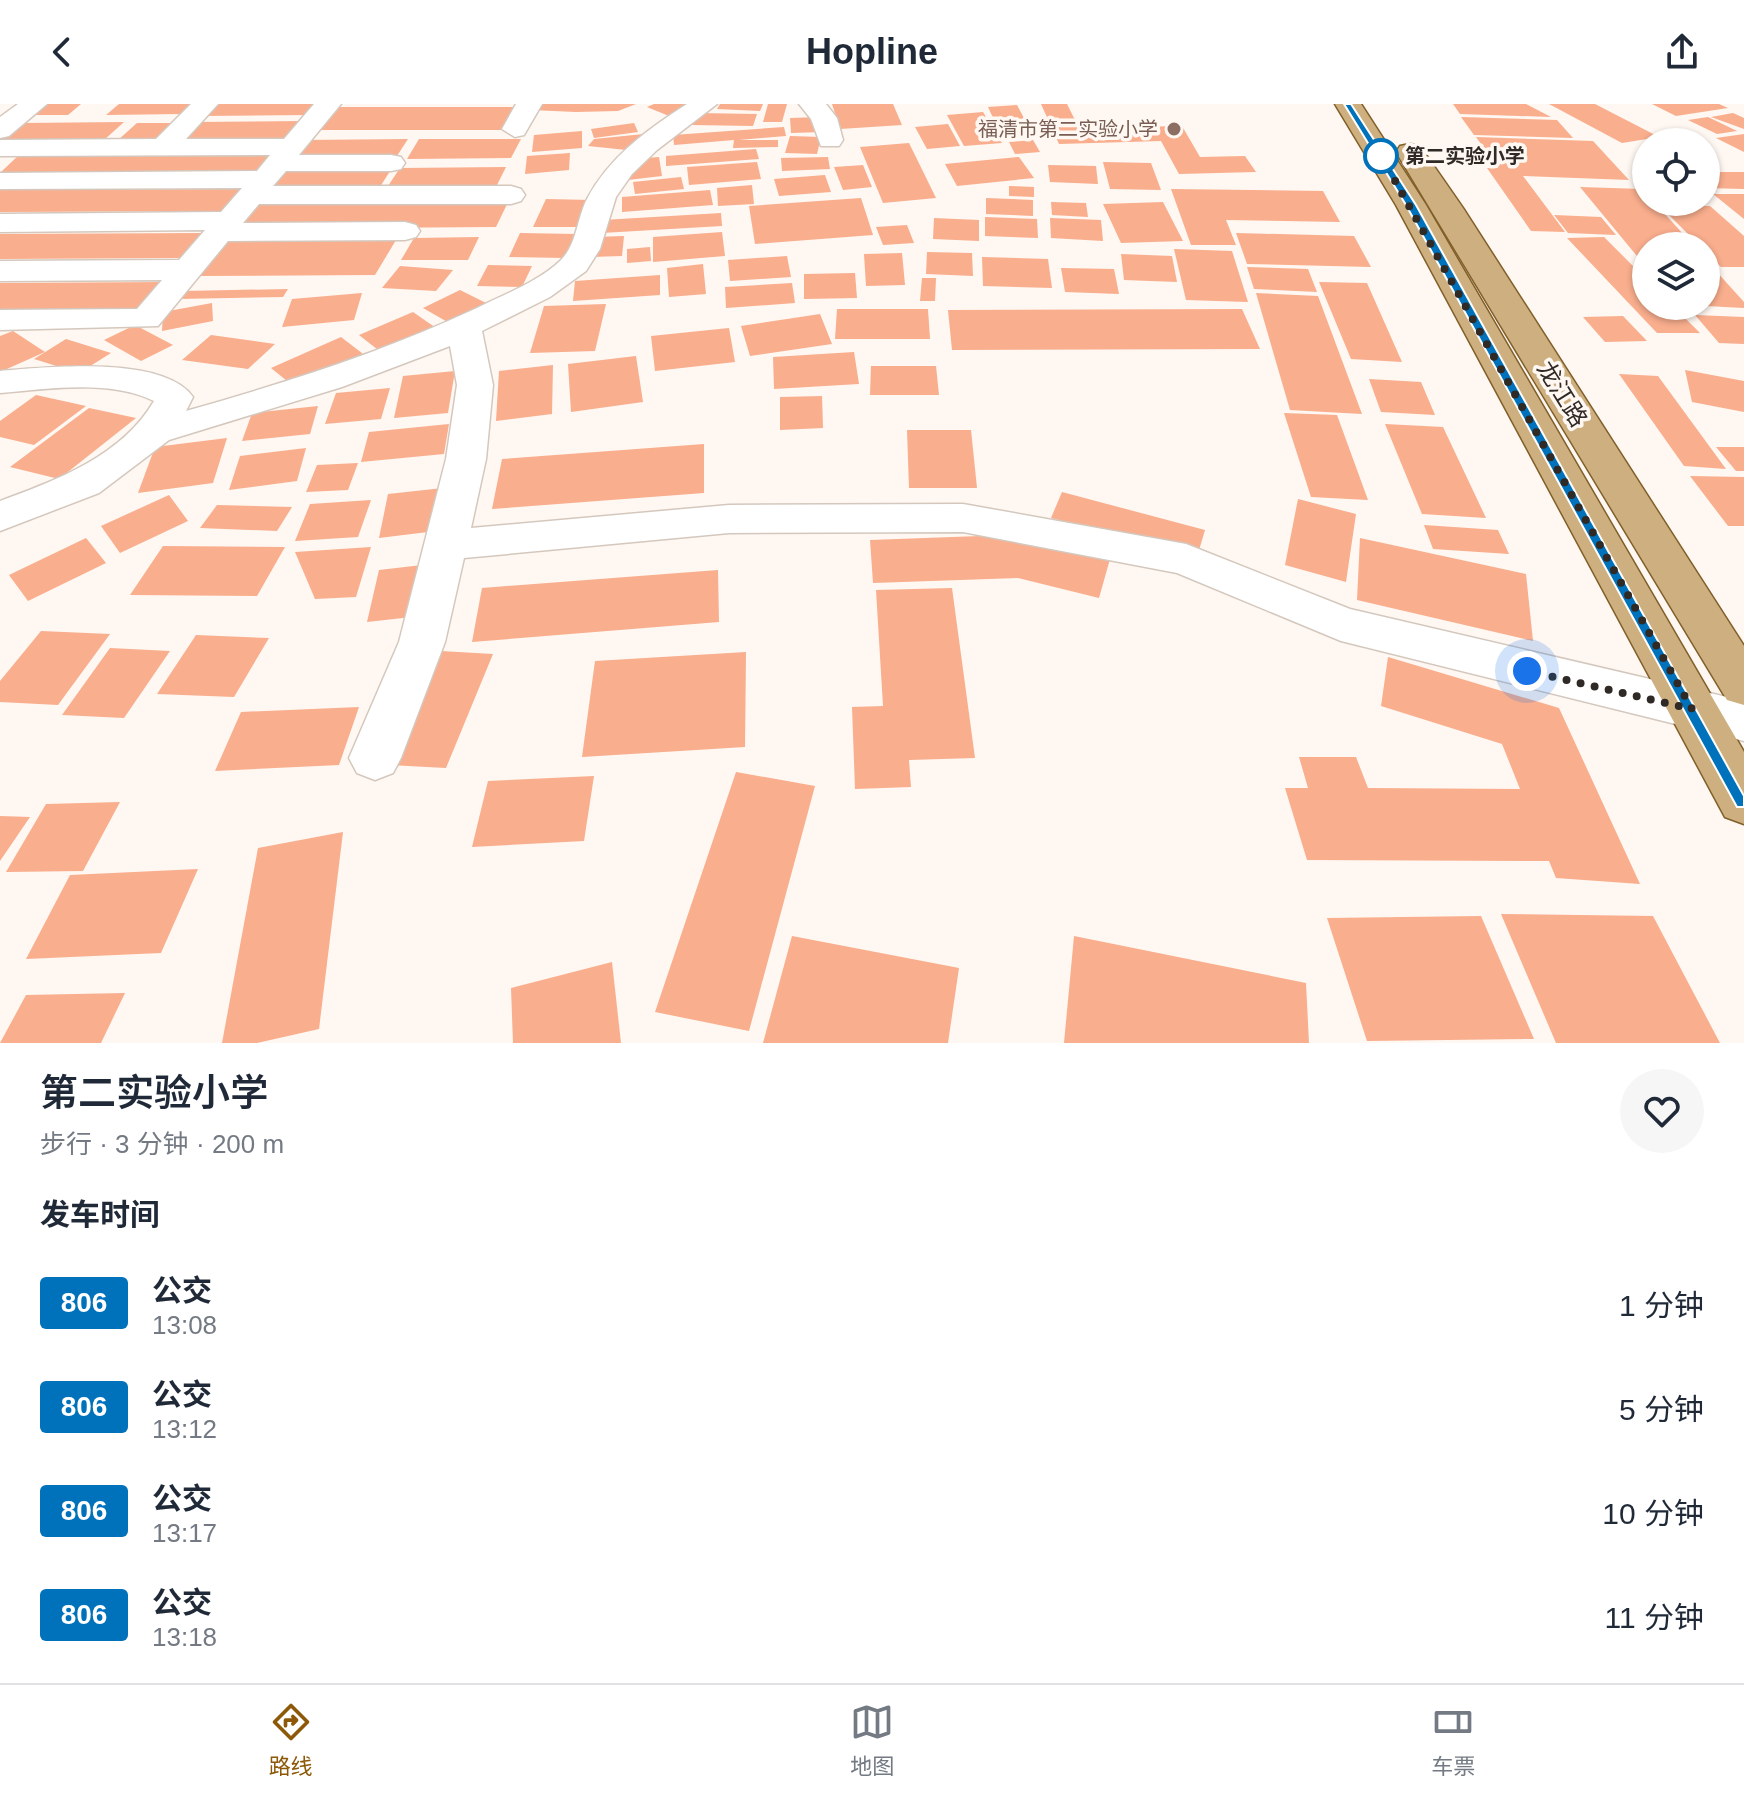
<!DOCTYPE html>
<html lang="zh">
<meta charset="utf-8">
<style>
body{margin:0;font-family:Helvetica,"Noto Sans SC",sans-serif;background:#f6f6f7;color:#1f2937;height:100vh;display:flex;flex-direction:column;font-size:30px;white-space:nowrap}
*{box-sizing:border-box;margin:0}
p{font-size:26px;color:#747a83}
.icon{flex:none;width:44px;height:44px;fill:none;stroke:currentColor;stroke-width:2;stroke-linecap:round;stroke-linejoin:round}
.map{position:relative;height:939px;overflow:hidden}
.details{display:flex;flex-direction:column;background:#fff;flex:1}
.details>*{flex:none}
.badge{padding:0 16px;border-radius:6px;font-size:28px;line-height:52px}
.controls{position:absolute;left:1632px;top:24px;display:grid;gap:16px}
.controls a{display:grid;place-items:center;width:88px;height:88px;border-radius:50%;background:#fff;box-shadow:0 2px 6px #0004;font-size:40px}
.you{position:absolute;width:40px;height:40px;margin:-20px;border:6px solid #fff;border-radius:50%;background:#1a73e8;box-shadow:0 0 0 12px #1a73e833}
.map>.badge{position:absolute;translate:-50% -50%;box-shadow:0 0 0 4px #fff}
h2{padding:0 40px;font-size:30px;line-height:72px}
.round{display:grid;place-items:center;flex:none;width:84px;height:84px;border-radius:42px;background:#f6f6f7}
.overview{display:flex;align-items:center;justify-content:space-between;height:136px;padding:0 40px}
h1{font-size:38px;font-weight:600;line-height:60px}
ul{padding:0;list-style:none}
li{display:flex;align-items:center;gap:24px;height:104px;padding:0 40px}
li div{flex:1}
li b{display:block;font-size:30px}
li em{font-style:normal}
li .badge{min-width:88px;font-weight:700;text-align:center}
header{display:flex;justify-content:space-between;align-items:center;height:104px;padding:0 40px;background:#fff;font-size:36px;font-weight:600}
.tab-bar{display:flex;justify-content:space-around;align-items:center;height:112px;border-top:2px solid #e0e1e3;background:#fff;font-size:22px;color:#747a83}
.tab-bar a{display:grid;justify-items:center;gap:4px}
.tab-bar .active{color:#8d5908}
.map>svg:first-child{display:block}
.building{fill:#f9ae8d}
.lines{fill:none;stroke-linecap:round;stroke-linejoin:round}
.street-casing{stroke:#d4c8be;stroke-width:3}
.primary-casing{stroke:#815f29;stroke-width:3}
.street{fill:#fff;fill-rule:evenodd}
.primary{fill:#ceb080;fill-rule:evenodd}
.line{fill:#0072bc;stroke:#fff;stroke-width:2}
.walk{stroke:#2f2a26;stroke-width:8;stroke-dasharray:0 14.4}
.education-dot{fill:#8d6e63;stroke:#fff7f1;stroke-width:3}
.stop-dot{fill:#fff;stroke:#0072bc;stroke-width:4}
.labels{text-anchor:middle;stroke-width:7;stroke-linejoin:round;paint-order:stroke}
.far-education-label{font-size:20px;fill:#785e54;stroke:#fff7f1;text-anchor:end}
.far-stop-label{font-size:20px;font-weight:bold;fill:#2f2a26;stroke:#fff7f1;text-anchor:start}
.street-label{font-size:24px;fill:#2f2a26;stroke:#fff7f1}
</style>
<header><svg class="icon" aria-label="back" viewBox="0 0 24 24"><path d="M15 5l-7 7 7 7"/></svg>Hopline<svg class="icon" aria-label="share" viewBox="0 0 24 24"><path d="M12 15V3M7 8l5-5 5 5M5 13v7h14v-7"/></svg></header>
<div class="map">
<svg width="1744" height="939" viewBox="0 0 1744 939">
<rect width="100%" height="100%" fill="#fff7f1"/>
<g class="building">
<polygon points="44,0 81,0 68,11 30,11"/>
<polygon points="119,0 193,0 182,10 106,11"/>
<polygon points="211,0 320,0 310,11 199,12"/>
<polygon points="534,0 636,0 618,7 576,8 531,6"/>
<polygon points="654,0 689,0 692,1 669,12 647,3"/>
<polygon points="720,0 763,0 760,7 717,5"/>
<polygon points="768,0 787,0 782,18 763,18"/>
<polygon points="832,0 893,0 902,21 840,25"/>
<polygon points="1041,0 1067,0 1079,24 1182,22 1200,53 1245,52 1256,68 1179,70 1161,37 1059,40"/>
<polygon points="1453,0 1526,0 1551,13 1460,10"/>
<polygon points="1549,0 1595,0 1659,33 1622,39"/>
<polygon points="1652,0 1719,0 1728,4 1676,12"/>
<polygon points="1017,1 1033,31 1002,33 988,3"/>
<polygon points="331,3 520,3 508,26 312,26"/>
<polygon points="983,8 1002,39 964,42 947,11"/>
<polygon points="697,9 757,10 753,22 692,21"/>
<polygon points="1733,9 1744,14 1744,25 1711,13"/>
<polygon points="820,13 823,28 791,29 790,14"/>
<polygon points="1461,13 1557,16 1573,34 1474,31"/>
<polygon points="1708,13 1737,27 1717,30 1688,16"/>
<polygon points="305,17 289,37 173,38 193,18"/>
<polygon points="124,18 104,36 0,37 23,19"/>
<polygon points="137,19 183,19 164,37 117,37"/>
<polygon points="634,19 638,28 594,34 591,25"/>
<polygon points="948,20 960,42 927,45 915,23"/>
<polygon points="784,23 786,32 739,36 778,36 778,43 733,44 734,36 674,41 673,31"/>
<polygon points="582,27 582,44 532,48 534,31"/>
<polygon points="654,29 636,47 588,42 594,35"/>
<polygon points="1744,30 1744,48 1716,34"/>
<polygon points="790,32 821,33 817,50 785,49"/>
<polygon points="1476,33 1593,37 1629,76 1523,72 1565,128 1531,127 1487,64 1498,64"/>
<polygon points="408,35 395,55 289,55 305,36"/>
<polygon points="419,35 521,35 511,54 407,55"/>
<polygon points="1033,36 1040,48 1015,50 1009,38"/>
<polygon points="909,39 936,94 883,99 860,43"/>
<polygon points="756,45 759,55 666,62 666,52"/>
<polygon points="276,48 259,68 0,69 21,49"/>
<polygon points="570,49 569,66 525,70 527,52"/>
<polygon points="659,53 662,72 628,76 645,54"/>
<polygon points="828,53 830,65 782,67 781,54"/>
<polygon points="1019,53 1034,74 957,82 945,60"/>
<polygon points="757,58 761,75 689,81 687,63"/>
<polygon points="1103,58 1151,59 1161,86 1110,85"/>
<polygon points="863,61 872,83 843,86 834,63"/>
<polygon points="1048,61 1096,62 1098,80 1050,78"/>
<polygon points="506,63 495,85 386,85 400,64"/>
<polygon points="392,64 378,86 266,87 284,65"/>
<polygon points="1706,68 1744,68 1744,85 1706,84"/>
<polygon points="825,71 831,88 779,92 774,75"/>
<polygon points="681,73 684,85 635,90 633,78"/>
<polygon points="752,81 754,100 718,102 717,84"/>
<polygon points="1009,82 1034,83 1034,93 1009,92"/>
<polygon points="1580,83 1642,85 1646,98 1654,98 1694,142 1646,142 1646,163"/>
<polygon points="243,85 224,107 0,108 0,86"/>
<polygon points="1171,85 1323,87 1340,118 1226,116 1236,141 1191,141"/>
<polygon points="710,86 713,101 622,108 622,93"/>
<polygon points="1713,90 1744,90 1744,115"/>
<polygon points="861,94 873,131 755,140 749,102"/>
<polygon points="986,94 1033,96 1033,112 986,110"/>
<polygon points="546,95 592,96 581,123 533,123"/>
<polygon points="509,96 496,123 234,125 256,97"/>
<polygon points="1051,98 1086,99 1088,113 1052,111"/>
<polygon points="1163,98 1183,137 1121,139 1103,100"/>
<polygon points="1659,101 1710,102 1744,132 1744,163 1721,163 1706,148 1706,142 1700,142"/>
<polygon points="721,109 722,122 602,129 603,116"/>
<polygon points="1554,111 1601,113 1616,131 1568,129"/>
<polygon points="985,113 1037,115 1038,134 985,132"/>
<polygon points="934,114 979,116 979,137 933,135"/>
<polygon points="1050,114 1101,116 1103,137 1051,134"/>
<polygon points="907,121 914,139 883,141 876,123"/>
<polygon points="722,128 725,152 653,158 653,133"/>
<polygon points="205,129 183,154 0,155 0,130"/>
<polygon points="520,129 575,130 565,154 509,153"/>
<polygon points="1236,129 1354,132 1371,163 1247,160"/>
<polygon points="624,132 622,152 591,153 594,133"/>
<polygon points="479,133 468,156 401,156 414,134"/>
<polygon points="1604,133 1646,175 1646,202 1673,202 1700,229 1657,229 1567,134"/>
<polygon points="396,136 375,171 195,172 223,138"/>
<polygon points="650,143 651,157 627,159 627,145"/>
<polygon points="1174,145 1232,147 1248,198 1186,196"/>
<polygon points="927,148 972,149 973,172 926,170"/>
<polygon points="902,149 905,181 866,182 864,150"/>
<polygon points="1121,150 1172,152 1177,178 1124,176"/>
<polygon points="787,152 791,173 730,177 728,156"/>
<polygon points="982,153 1048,155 1052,184 983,182"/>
<polygon points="1706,156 1744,198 1744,204 1706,202"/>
<polygon points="703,160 706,190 669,193 667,164"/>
<polygon points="488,161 532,162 522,183 477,182"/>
<polygon points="400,162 453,166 436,187 382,184"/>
<polygon points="1247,163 1308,165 1317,188 1254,185"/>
<polygon points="1061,164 1114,165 1119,190 1065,188"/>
<polygon points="855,169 857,194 804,195 804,170"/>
<polygon points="660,171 660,191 573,197 575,177"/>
<polygon points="922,174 936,174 935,197 920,197"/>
<polygon points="168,178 144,206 0,207 0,179"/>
<polygon points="1319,178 1367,179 1402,258 1351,255"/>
<polygon points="792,179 795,199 726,204 725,183"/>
<polygon points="288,185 283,193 178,195 184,187"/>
<polygon points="460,186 488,200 451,220 423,204"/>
<polygon points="362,189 354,216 282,223 292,195"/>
<polygon points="1256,189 1318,192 1362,310 1290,306"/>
<polygon points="212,199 213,217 162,227 163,208"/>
<polygon points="606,200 595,247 530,249 544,202"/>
<polygon points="837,205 928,205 930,235 835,235"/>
<polygon points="1242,205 1260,245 952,246 948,206"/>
<polygon points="413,208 436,224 382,249 359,231"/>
<polygon points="820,210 832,240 750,252 741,222"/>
<polygon points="1695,211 1744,213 1744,240 1719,239"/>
<polygon points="1623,212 1647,237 1605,238 1583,213"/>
<polygon points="135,221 173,241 141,257 104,236"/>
<polygon points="729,224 735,258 655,267 651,232"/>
<polygon points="13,227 45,248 0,268 0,232"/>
<polygon points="211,231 275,240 248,265 182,256"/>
<polygon points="341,233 367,253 297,285 271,264"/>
<polygon points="66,235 111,249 79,269 34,255"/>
<polygon points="854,248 859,280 774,285 773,253"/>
<polygon points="636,252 643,298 571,308 568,260"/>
<polygon points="553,261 552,310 496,317 499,267"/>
<polygon points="871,262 936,262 939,291 870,291"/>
<polygon points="1685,266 1744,277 1744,308 1692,298"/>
<polygon points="455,267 448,309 394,314 403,272"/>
<polygon points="1619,270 1658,272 1726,365 1684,362"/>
<polygon points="1369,275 1421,278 1435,311 1381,308"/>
<polygon points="390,284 381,315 325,320 336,289"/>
<polygon points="36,291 86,302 34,341 0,333 0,317"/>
<polygon points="822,292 823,324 780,326 780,293"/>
<polygon points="318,302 310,330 242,337 252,309"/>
<polygon points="89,304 136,314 59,375 10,363"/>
<polygon points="1284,309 1337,311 1368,396 1311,393"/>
<polygon points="449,320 444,350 361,358 369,328"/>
<polygon points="1385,320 1443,323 1486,414 1422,410"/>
<polygon points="907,326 971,326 977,384 909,384"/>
<polygon points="227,334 213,379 138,389 155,343"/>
<polygon points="704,340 704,389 492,405 502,355"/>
<polygon points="1716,343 1744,343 1744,367 1736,367"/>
<polygon points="306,344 297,377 229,386 240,352"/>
<polygon points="358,359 348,386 306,388 317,361"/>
<polygon points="1690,372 1744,373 1744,422 1728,422"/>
<polygon points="443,384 436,427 379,434 388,390"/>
<polygon points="1062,388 1205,426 1197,453 1051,414"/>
<polygon points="169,391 188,417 120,449 101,422"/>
<polygon points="1298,395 1356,410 1346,478 1285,461"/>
<polygon points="371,396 358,433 295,437 310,400"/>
<polygon points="217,401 292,403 277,427 200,424"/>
<polygon points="1424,421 1498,426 1509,450 1433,445"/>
<polygon points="1008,431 1110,455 1099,494 1018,474 873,479 870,436"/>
<polygon points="86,434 106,459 28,497 9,471"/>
<polygon points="1360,434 1526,470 1533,537 1357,496"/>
<polygon points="163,442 285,443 257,492 130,491"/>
<polygon points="371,443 356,493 315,495 295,448"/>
<polygon points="422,461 412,513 367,518 379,466"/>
<polygon points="718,466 719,518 472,538 482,484"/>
<polygon points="952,484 975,654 909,656 911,683 855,685 852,603 883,602 876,486"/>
<polygon points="41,527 110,530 58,601 0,598 0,577"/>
<polygon points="196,531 269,534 234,593 157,590"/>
<polygon points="110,544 170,547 124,614 62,611"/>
<polygon points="441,547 493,550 446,664 389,661"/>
<polygon points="746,548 745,643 582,653 595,557"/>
<polygon points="1388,553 1559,604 1640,780 1556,774 1549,757 1307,756 1285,684 1308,684 1299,653 1356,653 1368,684 1520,685 1502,640 1381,602"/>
<polygon points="359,603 339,661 215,667 241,608"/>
<polygon points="736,668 815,682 749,927 655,908"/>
<polygon points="594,672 584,737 472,743 488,677"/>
<polygon points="120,698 83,767 6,768 46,700"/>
<polygon points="0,712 30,713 0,757"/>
<polygon points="343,728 319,925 257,939 222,939 258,744"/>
<polygon points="198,765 161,849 26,855 70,771"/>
<polygon points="1501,810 1653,812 1720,939 1556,939"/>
<polygon points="1481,812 1534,935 1367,937 1327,814"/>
<polygon points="792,832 959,864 948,939 763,939"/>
<polygon points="1074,832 1306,879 1309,939 1064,939"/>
<polygon points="612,858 621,939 513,939 511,884"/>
<polygon points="125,889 101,939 0,939 26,891"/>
</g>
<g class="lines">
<defs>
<g id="street">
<polygon points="18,0 47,0 9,32 0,34 0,13"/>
<polygon points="191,0 218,0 186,35 284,35 314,0 341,0 299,51 391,51 401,53 405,59 401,65 391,67 286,67 273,82 511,82 521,85 525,91 521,97 511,100 259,100 243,119 405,118 416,121 420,127 416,133 405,136 228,137 158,222 0,226 0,206 137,205 162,176 0,177 0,157 179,156 205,126 0,128 0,110 221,108 242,84 0,85 0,69 257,67 270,51 0,52 0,36 156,35"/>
<polygon points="516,0 542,0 524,31 515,33 502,25"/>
<path d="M687,0H717L657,46L632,70L616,93L600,145L586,167L550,193L482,227L493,281L486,355L471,424L729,401L963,400L1186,440L1350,505L1744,597V637L1341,537L1177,469L963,428L729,429L464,454L445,538L401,654L393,669L375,676L357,669L349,654L399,538L446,355L457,281L450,242L342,283L169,336L99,389L0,427V397C57,376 122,352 154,297C110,275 48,285 0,289V267C46,263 164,251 193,293L186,307C285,279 383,248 477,204C505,190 538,178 561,156C577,140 577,114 587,95C609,53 648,25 687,0Z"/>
<polygon points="799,0 826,0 837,14 843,36 839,42 821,42 811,15"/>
</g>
<g id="primary">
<polygon points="1335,0 1361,0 1426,101 1744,648 1744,720 1725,713 1396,101"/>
<polygon points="1410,40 1420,42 1463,104 1744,542 1744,601 1727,596 1396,48 1400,42"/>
</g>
</defs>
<use href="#street" class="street-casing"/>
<use href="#primary" class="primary-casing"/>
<use href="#street" class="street"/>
<use href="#primary" class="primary"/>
</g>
<polygon class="line" points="1344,0 1351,0 1416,101 1744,692 1744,703 1737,703 1406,101"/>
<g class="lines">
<polyline class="walk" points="1381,52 1692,605 1527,567"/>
</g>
<circle class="education-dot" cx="1174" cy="25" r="8"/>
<circle class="stop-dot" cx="1381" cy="52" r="16"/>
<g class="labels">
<g class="far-education-label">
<text x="1158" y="32">福清市第二实验小学</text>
</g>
<g class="far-stop-label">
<text x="1405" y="59">第二实验小学</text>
</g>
<g class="street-label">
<text transform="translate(1562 290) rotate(58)" y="8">龙江路</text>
</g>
</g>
</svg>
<div class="controls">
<a><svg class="icon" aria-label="locate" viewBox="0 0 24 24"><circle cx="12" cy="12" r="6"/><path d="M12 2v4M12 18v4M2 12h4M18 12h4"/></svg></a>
<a><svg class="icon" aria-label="layers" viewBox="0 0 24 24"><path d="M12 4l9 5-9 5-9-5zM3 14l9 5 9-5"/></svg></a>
</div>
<div class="you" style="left:1527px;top:567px"></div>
</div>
<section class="details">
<div class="overview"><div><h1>第二实验小学</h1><p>步行 · 3 分钟 · 200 m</p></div><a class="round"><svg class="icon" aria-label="heart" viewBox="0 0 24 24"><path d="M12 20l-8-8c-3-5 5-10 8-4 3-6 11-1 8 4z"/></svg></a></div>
<h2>发车时间</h2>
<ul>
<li><span class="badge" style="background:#0072bc;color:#fff">806</span><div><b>公交</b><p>13:08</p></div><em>1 分钟</em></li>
<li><span class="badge" style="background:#0072bc;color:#fff">806</span><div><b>公交</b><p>13:12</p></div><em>5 分钟</em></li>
<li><span class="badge" style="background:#0072bc;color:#fff">806</span><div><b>公交</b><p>13:17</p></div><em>10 分钟</em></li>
<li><span class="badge" style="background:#0072bc;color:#fff">806</span><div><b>公交</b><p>13:18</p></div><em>11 分钟</em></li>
</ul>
</section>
<nav class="tab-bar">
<a class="active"><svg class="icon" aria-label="directions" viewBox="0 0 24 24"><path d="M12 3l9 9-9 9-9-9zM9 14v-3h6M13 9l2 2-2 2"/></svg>路线</a>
<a><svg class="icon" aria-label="map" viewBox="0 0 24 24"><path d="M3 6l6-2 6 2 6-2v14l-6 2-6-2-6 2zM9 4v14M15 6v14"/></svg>地图</a>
<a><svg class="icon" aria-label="tickets" viewBox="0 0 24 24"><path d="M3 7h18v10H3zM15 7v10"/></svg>车票</a>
</nav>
